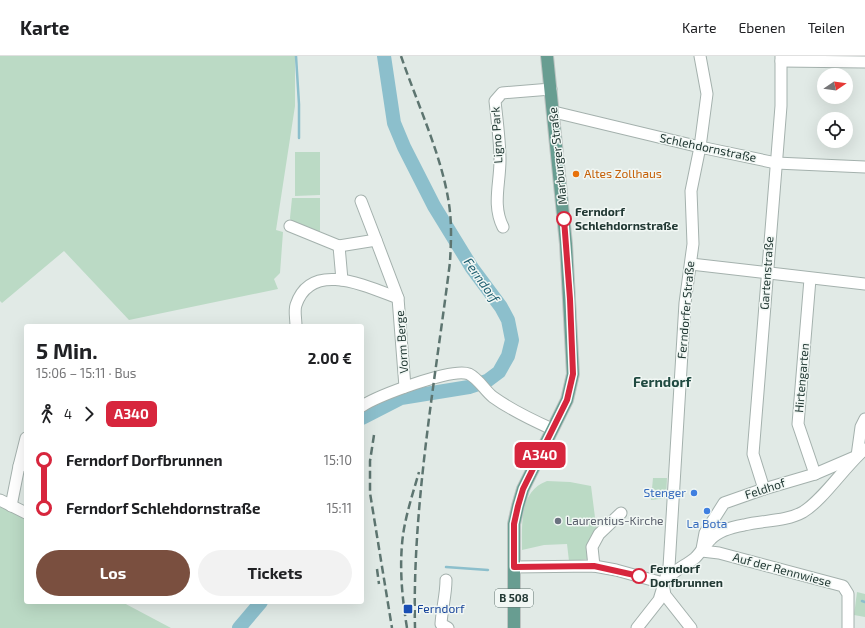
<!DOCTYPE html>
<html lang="de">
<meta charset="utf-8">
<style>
body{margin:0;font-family:"Exo 2",sans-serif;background:#f2f2f2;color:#202124;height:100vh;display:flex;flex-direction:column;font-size:15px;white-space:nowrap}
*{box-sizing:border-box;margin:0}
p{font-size:13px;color:#757577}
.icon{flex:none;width:22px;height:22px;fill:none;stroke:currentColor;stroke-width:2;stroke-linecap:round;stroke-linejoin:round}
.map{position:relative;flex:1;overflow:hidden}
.drawer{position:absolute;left:24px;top:268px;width:340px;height:280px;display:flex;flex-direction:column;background:#fff;border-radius:4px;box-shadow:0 4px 16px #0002}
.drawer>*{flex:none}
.badge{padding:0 8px;border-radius:6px;font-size:14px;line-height:26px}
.needle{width:26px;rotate:77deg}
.buttons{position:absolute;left:817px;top:12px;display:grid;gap:8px}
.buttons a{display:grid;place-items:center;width:36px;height:36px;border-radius:50%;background:#fff;box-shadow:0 4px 16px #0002;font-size:20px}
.map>.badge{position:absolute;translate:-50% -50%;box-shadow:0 0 0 2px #fff}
.legs{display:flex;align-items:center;gap:6px;height:44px;padding:0 12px;font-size:13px}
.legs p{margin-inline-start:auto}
.summary{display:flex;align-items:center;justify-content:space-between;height:68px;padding:0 12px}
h1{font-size:22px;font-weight:700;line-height:30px}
.cta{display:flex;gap:8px;margin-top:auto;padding:8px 12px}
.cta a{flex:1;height:46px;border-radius:24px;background:#7a4f3f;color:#fff;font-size:16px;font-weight:700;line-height:46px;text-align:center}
.cta a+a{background:#f2f2f2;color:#202124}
ul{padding:0 12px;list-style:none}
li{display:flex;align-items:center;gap:14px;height:48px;font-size:15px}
li i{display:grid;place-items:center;width:6px;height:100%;margin:0 5px;background:currentColor}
li i::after{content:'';width:10px;height:10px;margin:-5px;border:3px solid;border-radius:50%;background:#fff}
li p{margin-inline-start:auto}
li:first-child i{background:linear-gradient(#0000 50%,currentColor 0)}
li:last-child i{background:linear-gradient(currentColor 50%,#0000 0)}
header{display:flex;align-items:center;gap:24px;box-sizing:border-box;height:56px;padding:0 20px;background:#fff;border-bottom:1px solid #e0e0e0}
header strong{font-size:19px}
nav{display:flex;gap:22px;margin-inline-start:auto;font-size:14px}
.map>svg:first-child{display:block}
.green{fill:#bbdac5}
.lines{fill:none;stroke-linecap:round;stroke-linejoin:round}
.stream{stroke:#8cbfcc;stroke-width:2.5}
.river{stroke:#8cbfcc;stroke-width:14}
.minor-casing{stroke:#a4b1ad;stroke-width:13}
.major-casing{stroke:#bdc4c2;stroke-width:14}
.minor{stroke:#fff;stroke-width:11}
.major{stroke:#689d91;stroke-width:12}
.rail{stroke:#5d7570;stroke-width:2.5;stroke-dasharray:8 4;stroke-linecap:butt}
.line-1-casing{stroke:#fff;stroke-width:9}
.line-1{stroke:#d7263d;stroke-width:6}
.food-dot{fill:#e8710a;stroke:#f1f7f4;stroke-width:1.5}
.stop-1-dot{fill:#fff;stroke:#d7263d;stroke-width:2}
.shop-dot{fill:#3f7fe0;stroke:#f1f7f4;stroke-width:1.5}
.worship-dot{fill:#6b7280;stroke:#f1f7f4;stroke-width:1.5}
.transit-dot{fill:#1a4fb4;stroke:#f1f7f4;stroke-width:1.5}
.labels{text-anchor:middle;stroke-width:3;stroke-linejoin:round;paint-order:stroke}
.shield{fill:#f1f7f4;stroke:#60726e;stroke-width:1}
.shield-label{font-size:11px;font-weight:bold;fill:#223934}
.street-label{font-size:12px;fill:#223934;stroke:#f1f7f4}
.food-label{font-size:12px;fill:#c56008;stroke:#f1f7f4;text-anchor:start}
.stop-label{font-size:12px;font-weight:bold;fill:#223934;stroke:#f1f7f4;text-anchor:start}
.shop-label{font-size:12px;fill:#366cbe;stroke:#f1f7f4;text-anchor:end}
.worship-label{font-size:12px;fill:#5b616d;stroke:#f1f7f4;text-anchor:start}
.transit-label{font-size:12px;fill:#164399;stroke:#f1f7f4;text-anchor:start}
.water-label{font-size:13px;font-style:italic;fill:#216071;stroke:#f1f7f4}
.quarter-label{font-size:14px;font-weight:bold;fill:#204a41;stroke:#f1f7f4}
</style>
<header>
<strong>Karte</strong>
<nav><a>Karte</a><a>Ebenen</a><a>Teilen</a></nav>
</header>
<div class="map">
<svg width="865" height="572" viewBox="0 0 865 572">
<rect width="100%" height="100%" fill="#e1eae6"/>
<g class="green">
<polygon points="0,0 295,0 295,50 276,174 283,176 280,217 274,223 278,233 129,264 64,195 2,247 0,245"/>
<polygon points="295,96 320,96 320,139 295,140"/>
<polygon points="292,142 320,142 320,180 292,168 290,162"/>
<polygon points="653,422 667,422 666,442 651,444"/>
<path d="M547,425L570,426L591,430L597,477L590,503L569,505L567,488L544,489L522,494C522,469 519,435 547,425Z"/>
<polygon points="0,451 26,463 26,546 122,546 171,572 0,572"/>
<polygon points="857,536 865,538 865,561 854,559"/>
</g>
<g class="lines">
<g class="stream">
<polyline points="296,0 299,48 299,82"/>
<polyline points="446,511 488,514"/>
<polyline points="862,545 865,546"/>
</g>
<g class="river">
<polyline points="362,362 401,342 469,331 487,325 499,316 508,300 512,284 508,264 501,251 472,212 434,150 404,91 394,67 384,0"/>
<polyline points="239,572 261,546"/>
</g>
<defs>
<g id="minor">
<polyline points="781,5 865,6"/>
<polyline points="554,56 700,91 776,107 865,111"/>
<polyline points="361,145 376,184"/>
<polyline points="290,170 339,190 376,184 398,242 405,331"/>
<path d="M503,171C492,149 500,128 500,104C500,85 497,64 495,45L502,37L551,33"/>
<polyline points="339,190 342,224"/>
<polyline points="691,208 865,228"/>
<polyline points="810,223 798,368 815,418"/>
<path d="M296,270C296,263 294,255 296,249C311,203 368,231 398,242"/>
<path d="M362,350C378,340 452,311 469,318C479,323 485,335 493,341C511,354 532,364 552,373"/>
<polyline points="19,410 26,382"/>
<polyline points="764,433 753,398 781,50 781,0"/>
<polyline points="0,444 26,457"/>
<polyline points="11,450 19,410 26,409"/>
<polyline points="702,493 705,477 724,447 764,433 815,418 857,400 861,371 865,363"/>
<polyline points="702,495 719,497 843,530 848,538 848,572"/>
<polyline points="594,510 592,491 599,478 621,457"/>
<polyline points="514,511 594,510 616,514 663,527"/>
<path d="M446,524C446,539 442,552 441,568L448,572"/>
<path d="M666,524C674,514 685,510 695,502C701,496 705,489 711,483C718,475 733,471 744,469C763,464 785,466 803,456C823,444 845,410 865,393"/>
<polyline points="663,528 665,539 691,572"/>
<polyline points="637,572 659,544 669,511 685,247 693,188 691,135 700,91 707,38 700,0"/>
</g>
<polyline id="major" points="514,572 514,468 518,450 523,433 567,344 573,318 566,188 547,0"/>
</defs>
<use href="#minor" class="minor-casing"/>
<use href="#major" class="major-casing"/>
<use href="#minor" class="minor"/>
<use href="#major" class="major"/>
<g class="rail">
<path d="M401,0C417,47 442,100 449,148C452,168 451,187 450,206C435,327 412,450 415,572"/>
<polyline points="374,379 370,405 370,437 392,572"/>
<polyline points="377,513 379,528"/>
<path d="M407,572C402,541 399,510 403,479C406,458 413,437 419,416"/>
</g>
</g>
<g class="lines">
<defs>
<polyline id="line-1" points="564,163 570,243 573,318 567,344 523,433 518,450 514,468 514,511 594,510 639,520"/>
</defs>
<use href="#line-1" class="line-1-casing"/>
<use href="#line-1" class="line-1"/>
</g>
<circle class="food-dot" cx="576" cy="118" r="4"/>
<g class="stop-1-dot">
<circle cx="564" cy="163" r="7"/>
<circle cx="639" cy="520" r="7"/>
</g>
<g class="shop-dot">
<circle cx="694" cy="437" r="4"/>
<circle cx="707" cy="455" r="4"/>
</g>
<circle class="worship-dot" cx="558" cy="465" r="4"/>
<rect class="transit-dot" x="403" y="548" width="10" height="10" rx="2"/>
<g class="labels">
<rect class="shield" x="495" y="533" width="38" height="18" rx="3"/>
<g class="shield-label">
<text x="514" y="546">B 508</text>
</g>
<g class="street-label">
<text transform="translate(497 79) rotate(-93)" y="4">Ligno Park</text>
<text transform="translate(708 92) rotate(12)" y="4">Schlehdornstraße</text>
<text transform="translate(558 100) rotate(-96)" y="4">Marburger Straße</text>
<text transform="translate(767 217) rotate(-86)" y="4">Gartenstraße</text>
<text transform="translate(686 254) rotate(-85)" y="4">Ferndorfer Straße</text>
<text transform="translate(402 286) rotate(-94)" y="4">Vorm Berge</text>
<text transform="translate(802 322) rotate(-85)" y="4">Hirtengarten</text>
<text transform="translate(765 433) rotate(-18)" y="4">Feldhof</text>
<text transform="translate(782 514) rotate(15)" y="4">Auf der Rennwiese</text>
</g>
<g class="food-label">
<text x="584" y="122">Altes Zollhaus</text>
</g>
<g class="stop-label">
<text x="575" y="160">Ferndorf<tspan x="575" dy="14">Schlehdornstraße</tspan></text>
<text x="650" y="517">Ferndorf<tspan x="650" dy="14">Dorfbrunnen</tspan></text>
</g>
<g class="shop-label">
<text x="686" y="441">Stenger</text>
<text x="707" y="472" text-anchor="middle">La Bota</text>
</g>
<g class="worship-label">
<text x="566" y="469">Laurentius-Kirche</text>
</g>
<g class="transit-label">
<text x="417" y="557">Ferndorf</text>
</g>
<g class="water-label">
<text transform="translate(482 224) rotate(55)" y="5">Ferndorf</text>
</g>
<g class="quarter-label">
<text x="662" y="331">Ferndorf</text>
</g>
</g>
</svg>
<div class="buttons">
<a><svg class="needle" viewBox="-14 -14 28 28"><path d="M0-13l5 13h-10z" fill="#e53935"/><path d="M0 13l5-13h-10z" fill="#757577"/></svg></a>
<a><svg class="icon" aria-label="locate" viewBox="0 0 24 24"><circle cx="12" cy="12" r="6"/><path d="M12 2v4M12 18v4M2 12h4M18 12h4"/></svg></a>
</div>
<b class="badge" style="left:540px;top:399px;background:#d7263d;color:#fff">A340</b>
<section class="drawer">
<div class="summary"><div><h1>5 Min.</h1><p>15:06 – 15:11 · Bus</p></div><b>2.00 €</b></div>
<div class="legs"><svg class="icon" aria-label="walk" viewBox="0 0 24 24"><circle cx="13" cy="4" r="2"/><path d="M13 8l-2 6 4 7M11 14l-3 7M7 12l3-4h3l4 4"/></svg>4<svg class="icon" aria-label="forward" viewBox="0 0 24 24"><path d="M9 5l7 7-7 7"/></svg><b class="badge" style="background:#d7263d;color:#fff">A340</b></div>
<ul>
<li><i style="color:#d7263d"></i><b>Ferndorf Dorfbrunnen</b><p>15:10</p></li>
<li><i style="color:#d7263d"></i><b>Ferndorf Schlehdornstraße</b><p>15:11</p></li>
</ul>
<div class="cta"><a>Los</a><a>Tickets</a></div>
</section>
</div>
